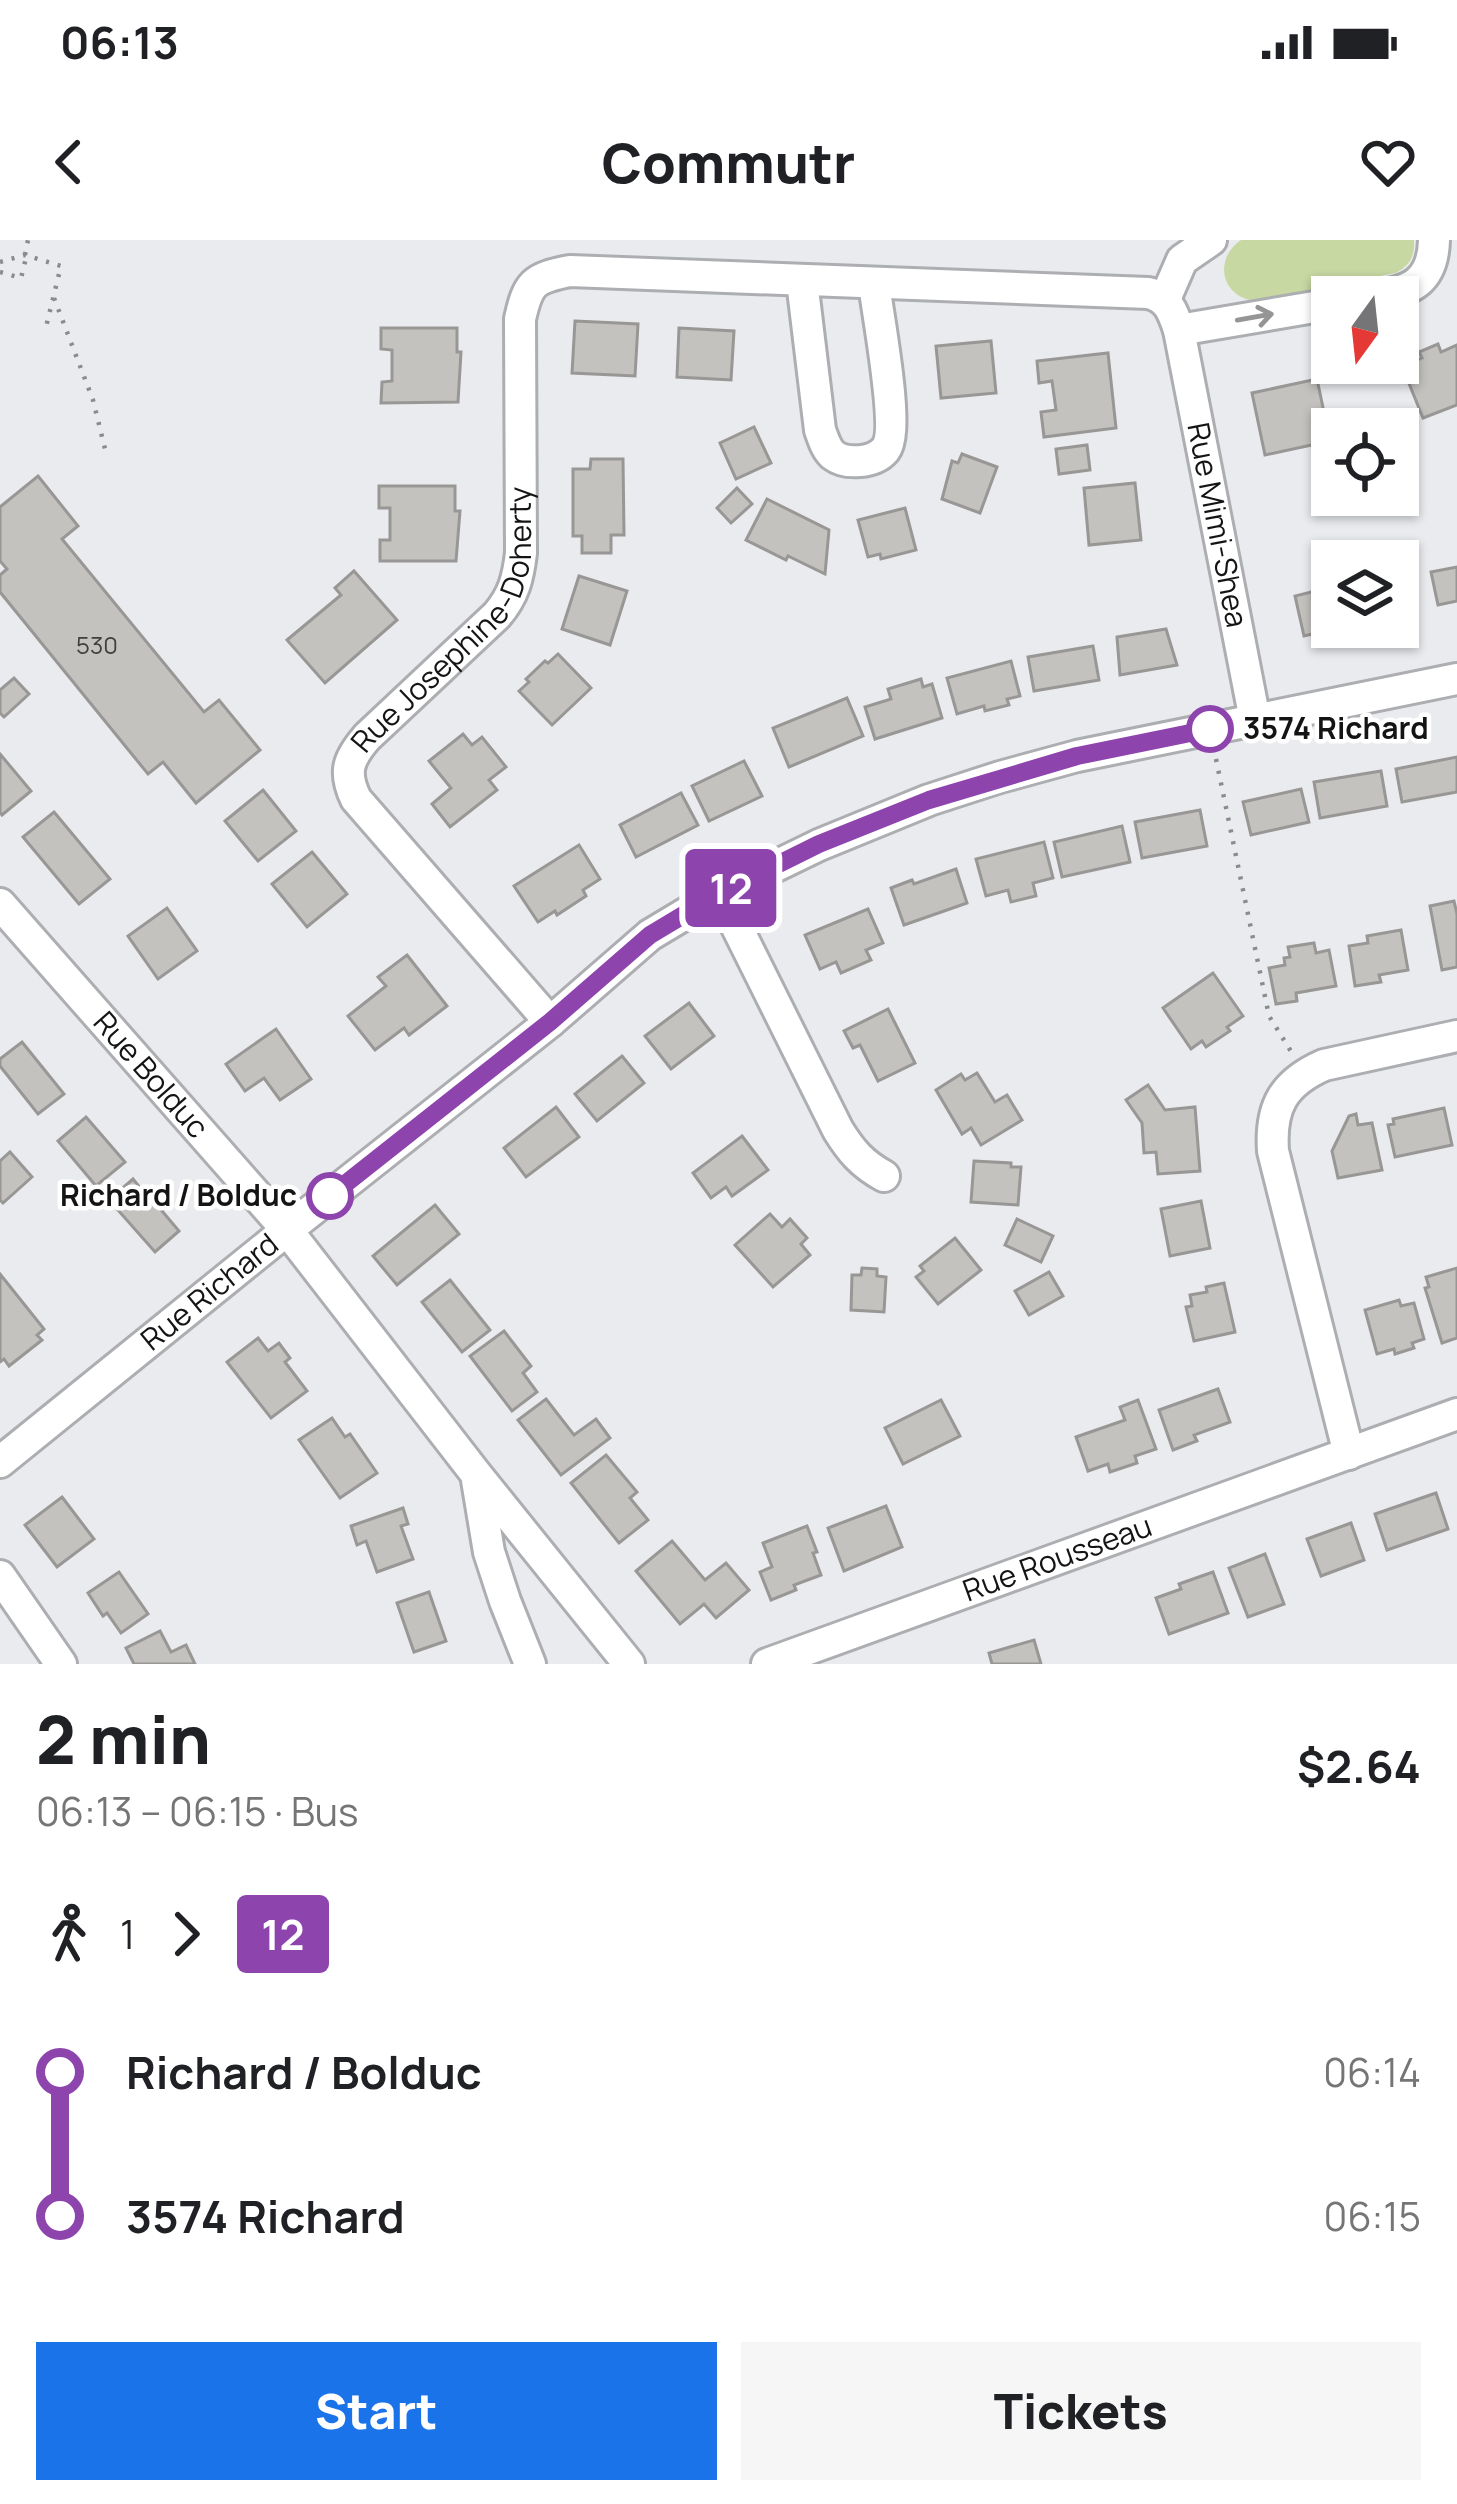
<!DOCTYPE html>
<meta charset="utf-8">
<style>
body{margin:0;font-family:Manrope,sans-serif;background:#f6f6f6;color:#202124;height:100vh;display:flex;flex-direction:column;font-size:45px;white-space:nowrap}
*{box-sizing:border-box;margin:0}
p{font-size:39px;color:#757577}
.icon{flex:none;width:66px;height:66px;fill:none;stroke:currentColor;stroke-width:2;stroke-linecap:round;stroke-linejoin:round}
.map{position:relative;height:1424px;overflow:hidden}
.side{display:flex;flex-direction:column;background:#fff;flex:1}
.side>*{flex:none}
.badge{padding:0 24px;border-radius:9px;font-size:42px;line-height:78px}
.needle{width:78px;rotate:195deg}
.tools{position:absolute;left:1311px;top:36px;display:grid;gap:24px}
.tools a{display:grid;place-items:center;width:108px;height:108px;border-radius:0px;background:#fff;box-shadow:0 3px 9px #0004;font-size:60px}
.map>.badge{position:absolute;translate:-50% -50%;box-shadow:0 0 0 6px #fff}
.legs{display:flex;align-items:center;gap:18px;height:132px;padding:0 36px;font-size:39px}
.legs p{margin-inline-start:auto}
.overview{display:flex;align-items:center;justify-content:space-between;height:204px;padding:0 36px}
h1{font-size:66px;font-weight:800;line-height:90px}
.primary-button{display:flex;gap:24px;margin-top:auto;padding:24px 36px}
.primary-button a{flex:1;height:138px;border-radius:0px;background:#1a73e8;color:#fff;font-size:48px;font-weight:800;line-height:138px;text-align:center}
.primary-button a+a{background:#f6f6f6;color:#202124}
ul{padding:0 36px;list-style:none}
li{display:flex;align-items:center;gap:42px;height:144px;font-size:45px}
li i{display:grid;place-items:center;width:18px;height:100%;margin:0 15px;background:currentColor}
li i::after{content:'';width:30px;height:30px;margin:-15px;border:9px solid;border-radius:50%;background:#fff}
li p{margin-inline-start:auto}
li:first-child i{background:linear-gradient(#0000 50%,currentColor 0)}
li:last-child i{background:linear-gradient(currentColor 50%,#0000 0)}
.status{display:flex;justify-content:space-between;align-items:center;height:84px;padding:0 60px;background:#fff;direction:ltr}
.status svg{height:33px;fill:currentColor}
header{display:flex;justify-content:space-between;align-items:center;height:156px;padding:0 36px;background:#fff;font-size:54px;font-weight:800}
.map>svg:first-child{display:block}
.green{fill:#c7d8a3}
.building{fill:#c4c2bf;stroke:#999795;stroke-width:3}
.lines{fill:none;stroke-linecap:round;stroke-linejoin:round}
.street-casing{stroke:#adaeb1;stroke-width:36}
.path{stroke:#8a8b8d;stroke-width:4.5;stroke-dasharray:3 9;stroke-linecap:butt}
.street{stroke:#fff;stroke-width:30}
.oneway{stroke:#959596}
.line-1-casing{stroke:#fff;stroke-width:27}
.line-1{stroke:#8e44ad;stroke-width:18}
.stop-1-dot{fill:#fff;stroke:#8e44ad;stroke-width:6}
.labels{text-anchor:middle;stroke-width:9;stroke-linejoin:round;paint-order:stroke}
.number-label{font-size:24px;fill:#404040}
.street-label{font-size:30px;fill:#141415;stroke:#fff}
.stop-label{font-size:30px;font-weight:bold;fill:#141415;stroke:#fff;text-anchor:start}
</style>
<div class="status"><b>06:13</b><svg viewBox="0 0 49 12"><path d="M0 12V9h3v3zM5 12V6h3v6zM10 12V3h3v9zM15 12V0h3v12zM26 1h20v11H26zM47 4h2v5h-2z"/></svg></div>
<header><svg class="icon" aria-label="back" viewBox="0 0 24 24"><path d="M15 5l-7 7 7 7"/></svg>Commutr<svg class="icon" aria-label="heart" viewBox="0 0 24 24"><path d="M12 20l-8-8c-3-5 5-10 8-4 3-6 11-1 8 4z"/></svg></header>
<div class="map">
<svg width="1457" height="1424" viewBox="0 0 1457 1424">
<rect width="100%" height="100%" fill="#e9ebee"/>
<path class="green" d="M1241,0H1414C1415,16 1410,26 1395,33L1256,61C1221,58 1213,19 1241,0Z"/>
<g class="building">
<polygon points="575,81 638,84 635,136 572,133"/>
<polygon points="381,88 457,88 457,112 461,112 458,162 381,163 382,142 392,141 392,110 381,109"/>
<polygon points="679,88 734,91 731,140 677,137"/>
<polygon points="991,101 996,153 941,158 936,106"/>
<polygon points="1438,104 1441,112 1457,105 1457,165 1423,178 1402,126 1422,118 1419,112"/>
<polygon points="1108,113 1116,188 1044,197 1041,172 1056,170 1052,141 1039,143 1037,121"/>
<polygon points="1317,139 1330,201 1265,215 1252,153"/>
<polygon points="754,187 771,223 736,239 720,203"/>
<polygon points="1087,205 1090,230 1059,234 1056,209"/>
<polygon points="962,214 997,227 980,273 942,259 952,221 958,223"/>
<polygon points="591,219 623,219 624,295 611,295 611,313 582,313 582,296 573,296 573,229 590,229"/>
<polygon points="38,236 78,286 62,299 204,472 219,460 260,510 196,563 163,522 148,534 0,352 0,335 7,329 0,321 0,267"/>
<polygon points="1135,243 1141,300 1089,305 1084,248"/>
<polygon points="379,246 455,246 455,271 460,271 456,321 380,321 380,300 390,300 390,268 379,268"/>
<polygon points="737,248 752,264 731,283 717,268"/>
<polygon points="767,259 829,290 825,334 788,316 786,320 746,300"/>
<polygon points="905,268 916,310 881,319 880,314 868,317 858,280"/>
<polygon points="1457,327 1457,361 1438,365 1431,332"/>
<polygon points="354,331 397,380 325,443 287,400 341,355 335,348"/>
<polygon points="579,336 627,351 610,405 562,389"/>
<polygon points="1323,349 1325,357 1332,356 1332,387 1344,387 1304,396 1295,356"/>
<polygon points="1166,389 1177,425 1120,435 1117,397"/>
<polygon points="1093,406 1099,440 1034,451 1028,417"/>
<polygon points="558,414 591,448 552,485 519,451 529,442 526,439 545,421 548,423"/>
<polygon points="1011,421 1020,456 1007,459 1009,465 985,471 984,466 957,474 947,438"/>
<polygon points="14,438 29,454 4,477 0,473 0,450"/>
<polygon points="921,439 923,447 932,444 942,478 875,499 865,467 891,459 888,449"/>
<polygon points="847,458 863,496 789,527 773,488"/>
<polygon points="463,494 472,505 482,497 506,527 489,540 497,550 450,587 432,564 451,548 429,521"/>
<polygon points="0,514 31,551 2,575 0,572"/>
<polygon points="1457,517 1457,552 1402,562 1396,529"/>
<polygon points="744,521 762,556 709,581 692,546"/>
<polygon points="1381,531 1387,566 1320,578 1314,542"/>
<polygon points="1301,549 1309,582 1251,595 1243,562"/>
<polygon points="263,550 296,591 258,621 225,581"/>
<polygon points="681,553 698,585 636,617 620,585"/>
<polygon points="1200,570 1207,606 1142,618 1135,582"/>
<polygon points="54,572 110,639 79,664 23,597"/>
<polygon points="1122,586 1130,622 1062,637 1054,602"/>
<polygon points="1044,602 1053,638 1033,643 1036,656 1011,662 1008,650 986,656 976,619"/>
<polygon points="579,605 600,639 583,650 586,656 557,675 555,671 538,682 514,646"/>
<polygon points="312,612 347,654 307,687 272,644"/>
<polygon points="956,629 967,663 904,685 891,648 912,640 914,644"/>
<polygon points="1454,661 1457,674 1457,727 1442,730 1430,666"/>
<polygon points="167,668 197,711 158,739 128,696"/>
<polygon points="868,669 883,703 866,710 871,720 841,733 836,722 820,729 805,695"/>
<polygon points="1401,690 1408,730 1379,735 1381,742 1355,746 1349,706 1368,703 1367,696"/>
<polygon points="1314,703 1316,713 1329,710 1336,746 1296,753 1297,761 1276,764 1269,728 1285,725 1284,718 1290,717 1288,707"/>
<polygon points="407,715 447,766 409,795 404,788 375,810 348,776 386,746 378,737"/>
<polygon points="1213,733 1243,776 1227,787 1230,791 1206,807 1202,801 1191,809 1163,768"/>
<polygon points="689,763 714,796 671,829 645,796"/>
<polygon points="888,769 915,823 878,841 860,805 853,808 844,791"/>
<polygon points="276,789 311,839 280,860 264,838 245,851 226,824"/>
<polygon points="22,802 64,854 38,874 0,826 0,819"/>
<polygon points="622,816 644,843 597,881 575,854"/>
<polygon points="977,833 995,862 1007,855 1022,880 981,905 971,888 962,894 936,850 961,834 965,840"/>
<polygon points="1148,845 1165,870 1195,867 1200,931 1158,934 1156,912 1144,913 1142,883 1126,860"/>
<polygon points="556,867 579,897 526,937 504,908"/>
<polygon points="1444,868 1452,905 1395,917 1388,885 1394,884 1393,879"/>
<polygon points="1356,874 1358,885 1372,883 1382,930 1338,938 1332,911 1349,876"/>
<polygon points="86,877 125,922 96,946 58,901"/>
<polygon points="742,896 768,930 732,956 726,947 711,958 693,933"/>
<polygon points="10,912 32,937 3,963 0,960 0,921"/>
<polygon points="974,921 1011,923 1011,927 1021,927 1018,965 971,962"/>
<polygon points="133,939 145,954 150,949 165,967 162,971 179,991 155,1012 109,960"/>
<polygon points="1201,961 1210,1008 1170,1016 1161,969"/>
<polygon points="435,965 459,994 397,1045 373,1016"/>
<polygon points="770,974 782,987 790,979 807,998 801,1004 810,1015 773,1047 735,1005"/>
<polygon points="1017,979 1053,996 1041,1022 1005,1005"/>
<polygon points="955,998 981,1030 938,1064 916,1037 924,1031 920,1026"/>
<polygon points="862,1028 877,1029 877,1036 886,1037 884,1072 851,1070 852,1035 861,1035"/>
<polygon points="1457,1028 1457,1098 1442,1103 1425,1048 1429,1047 1426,1037"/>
<polygon points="1049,1032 1063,1056 1029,1075 1015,1051"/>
<polygon points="0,1034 44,1089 37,1095 42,1100 9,1126 4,1119 0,1122"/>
<polygon points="450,1040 490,1090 462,1112 422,1062"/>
<polygon points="1224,1043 1235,1092 1194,1101 1186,1067 1192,1066 1190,1055 1207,1052 1206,1047"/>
<polygon points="1399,1060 1401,1066 1414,1063 1424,1099 1412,1103 1414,1108 1395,1114 1394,1109 1377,1114 1365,1070"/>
<polygon points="504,1091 531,1126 523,1133 537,1152 512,1171 470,1116"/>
<polygon points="258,1098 268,1111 279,1103 290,1118 285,1122 307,1151 271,1178 227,1122"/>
<polygon points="1218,1149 1230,1182 1194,1195 1197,1201 1173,1210 1159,1170"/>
<polygon points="546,1159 574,1195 596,1179 610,1198 561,1235 518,1180"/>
<polygon points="941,1160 960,1196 903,1224 885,1188"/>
<polygon points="1138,1160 1156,1209 1135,1216 1137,1223 1110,1232 1108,1224 1088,1231 1076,1197 1125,1180 1120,1167"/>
<polygon points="332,1178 345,1197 350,1194 377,1233 340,1258 299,1200"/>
<polygon points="606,1215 637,1252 630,1258 648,1280 619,1303 571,1243"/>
<polygon points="1436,1253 1448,1289 1387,1310 1375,1274"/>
<polygon points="62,1257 94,1299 57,1327 25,1285"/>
<polygon points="886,1266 902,1307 844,1331 828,1288"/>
<polygon points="403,1268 408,1284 401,1286 413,1319 377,1332 366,1301 357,1305 351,1286"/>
<polygon points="1351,1283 1364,1320 1321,1336 1307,1299"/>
<polygon points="807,1286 817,1312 813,1313 821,1335 794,1345 796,1350 771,1360 760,1332 772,1327 763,1303"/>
<polygon points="672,1301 705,1340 726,1323 749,1350 716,1378 704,1364 680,1384 636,1331"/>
<polygon points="1265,1314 1284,1364 1248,1377 1229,1328"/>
<polygon points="119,1332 148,1374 121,1393 107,1373 103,1376 88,1353"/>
<polygon points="1213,1332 1228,1373 1169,1394 1156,1358 1181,1349 1179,1344"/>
<polygon points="429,1352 446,1401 414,1412 397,1363"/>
<polygon points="160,1391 171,1412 186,1405 195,1424 134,1424 126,1408"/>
<polygon points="1034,1400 1041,1424 992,1424 989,1413"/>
</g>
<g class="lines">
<defs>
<g id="street">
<path d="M802,41L820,190C823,198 826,209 833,215C846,225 874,223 885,210C901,191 877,72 874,43"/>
<path d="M1375,57C1412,51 1433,41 1434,0"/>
<polyline points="1165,59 1182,20 1211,0"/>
<polyline points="1179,90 1332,64"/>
<path d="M720,653L838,890C851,911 862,924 884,936"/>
<path id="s1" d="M0,664L287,990L476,1234L629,1424"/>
<path id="s2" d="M550,782L356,559C343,532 348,519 367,497L497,375C514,355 518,338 521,313L520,79C528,43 533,38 570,31L1148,53C1168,57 1173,72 1179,90L1255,480"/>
<path d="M1349,1214L1273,911C1270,867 1283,843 1324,825L1457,796"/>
<path id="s3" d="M0,1222L287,990L550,782L650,695L720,653L819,605L929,560L1000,537L1077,516L1457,439"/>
<polyline points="477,1240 489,1312 505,1361 530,1424"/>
<polyline points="0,1336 61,1424"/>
<path id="s4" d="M767,1424L1457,1174"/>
</g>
</defs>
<use href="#street" class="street-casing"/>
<g class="path">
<polyline points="25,15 28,0"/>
<polyline points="0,22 25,15 61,26 46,87"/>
<polyline points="0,32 21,38 26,18"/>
<polyline points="54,58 93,160 107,217"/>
<polyline points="1216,519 1269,776 1292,813"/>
</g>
<use href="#street" class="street"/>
</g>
<defs><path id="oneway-shaft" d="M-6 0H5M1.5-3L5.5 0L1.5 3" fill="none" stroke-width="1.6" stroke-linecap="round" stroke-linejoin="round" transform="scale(3)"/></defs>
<use class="oneway" href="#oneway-shaft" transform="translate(1255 77) rotate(-10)"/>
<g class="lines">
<defs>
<polyline id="line-1" points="330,956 550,782 650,695 720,653 819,604 929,560 1077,516 1210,489"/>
</defs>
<use href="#line-1" class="line-1-casing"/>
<use href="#line-1" class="line-1"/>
</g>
<g class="stop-1-dot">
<circle cx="1210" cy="489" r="21"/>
<circle cx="330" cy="956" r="21"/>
</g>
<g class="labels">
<g class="number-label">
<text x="97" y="414">530</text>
</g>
<g class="street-label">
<text dy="10" stroke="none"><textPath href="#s2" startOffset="1749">Rue Mimi-Shea</textPath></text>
<text dy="10" stroke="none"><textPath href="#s2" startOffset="513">Rue Josephine-Doherty</textPath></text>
<text dy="10" stroke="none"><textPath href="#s1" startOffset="228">Rue Bolduc</textPath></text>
<text dy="10" stroke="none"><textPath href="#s3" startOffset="270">Rue Richard</textPath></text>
<text dy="10" stroke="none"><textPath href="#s4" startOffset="309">Rue Rousseau</textPath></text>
</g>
<g class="stop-label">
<text x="1243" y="499">3574 Richard</text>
<text x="297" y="966" text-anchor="end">Richard / Bolduc</text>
</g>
</g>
</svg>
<div class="tools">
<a><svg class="needle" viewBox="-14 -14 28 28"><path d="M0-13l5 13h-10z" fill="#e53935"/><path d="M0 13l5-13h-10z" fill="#757577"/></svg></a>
<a><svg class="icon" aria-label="locate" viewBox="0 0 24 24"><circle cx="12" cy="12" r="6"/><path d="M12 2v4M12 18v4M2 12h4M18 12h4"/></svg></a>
<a><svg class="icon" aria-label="layers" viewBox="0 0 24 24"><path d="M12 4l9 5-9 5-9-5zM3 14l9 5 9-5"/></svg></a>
</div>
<b class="badge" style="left:731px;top:648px;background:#8e44ad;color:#fff">12</b>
</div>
<section class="side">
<div class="overview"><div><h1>2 min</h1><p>06:13 – 06:15 · Bus</p></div><b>$2.64</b></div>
<div class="legs"><svg class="icon" aria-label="walk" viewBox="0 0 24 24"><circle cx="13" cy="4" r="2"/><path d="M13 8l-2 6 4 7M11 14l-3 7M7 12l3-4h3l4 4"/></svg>1<svg class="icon" aria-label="forward" viewBox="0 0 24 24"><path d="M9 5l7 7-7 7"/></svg><b class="badge" style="background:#8e44ad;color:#fff">12</b></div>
<ul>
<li><i style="color:#8e44ad"></i><b>Richard / Bolduc</b><p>06:14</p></li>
<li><i style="color:#8e44ad"></i><b>3574 Richard</b><p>06:15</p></li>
</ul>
<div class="primary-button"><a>Start</a><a>Tickets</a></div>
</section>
